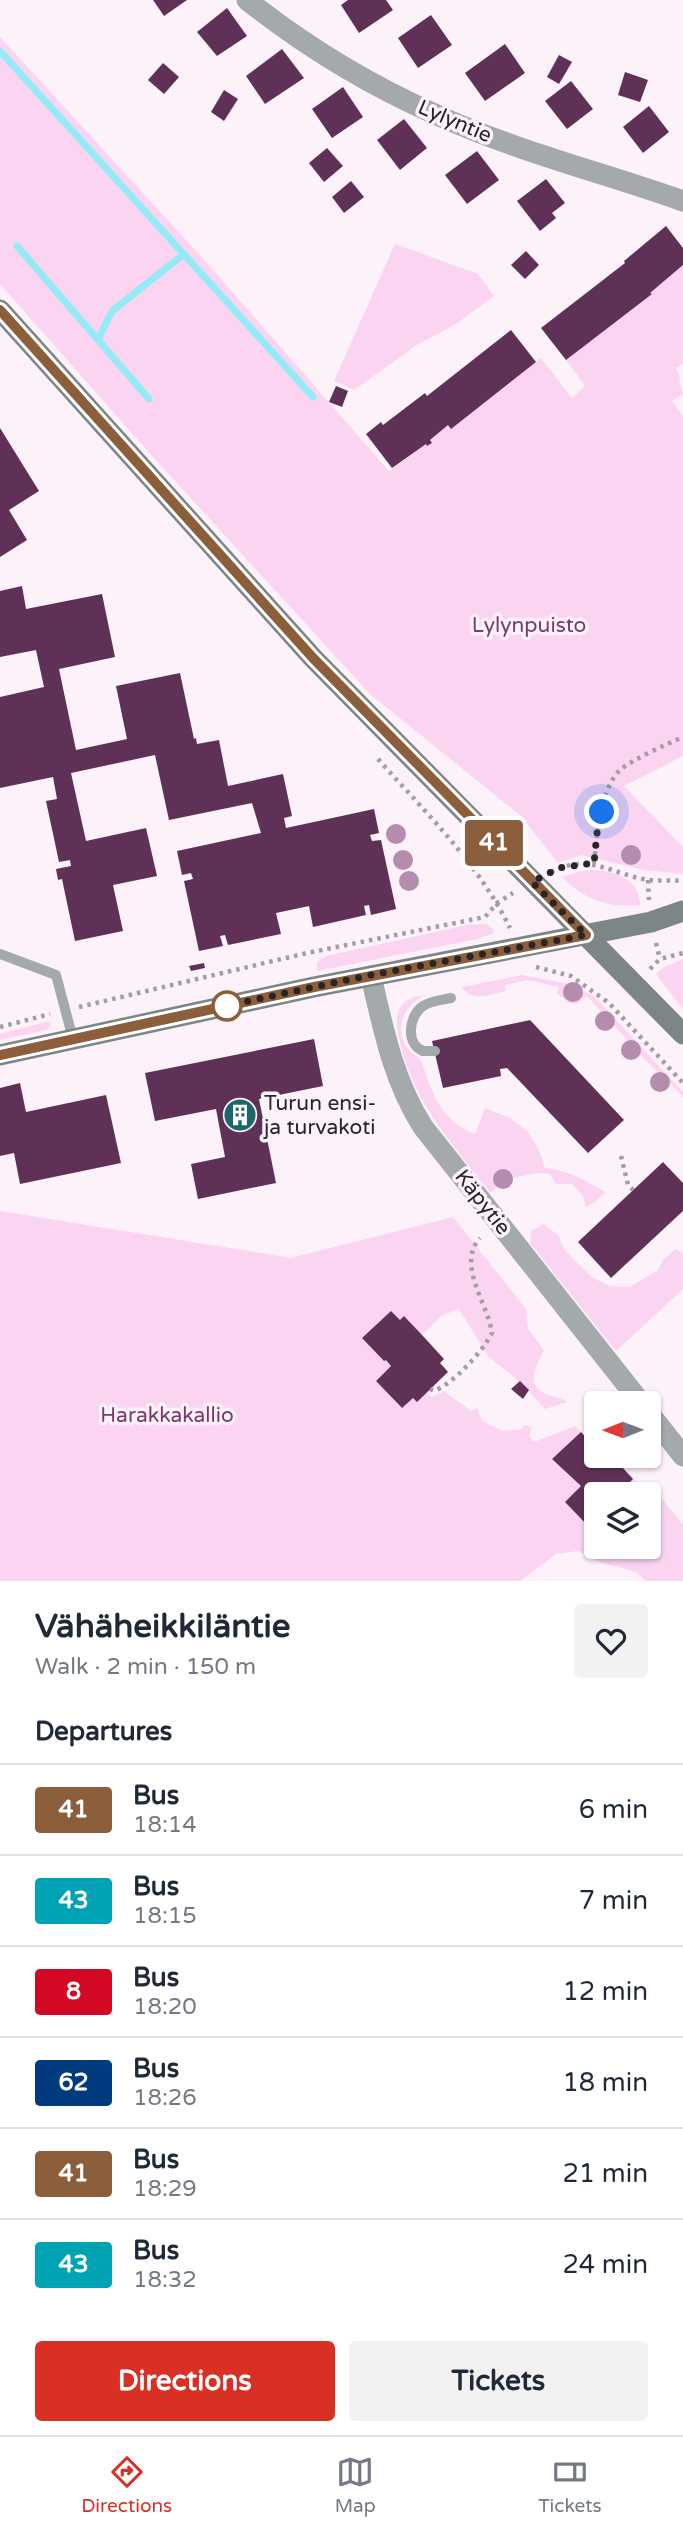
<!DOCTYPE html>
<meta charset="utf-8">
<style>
body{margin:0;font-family:"Varela Round",sans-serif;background:#f2f2f3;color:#1f2937;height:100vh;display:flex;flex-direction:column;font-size:26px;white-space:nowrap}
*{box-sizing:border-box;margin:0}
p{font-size:23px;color:#747a83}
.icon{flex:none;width:38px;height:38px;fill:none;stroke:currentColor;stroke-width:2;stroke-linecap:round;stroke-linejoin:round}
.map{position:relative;height:1581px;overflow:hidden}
.details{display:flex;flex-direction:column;background:#fff;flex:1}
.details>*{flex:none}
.badge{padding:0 14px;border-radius:5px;font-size:24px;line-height:46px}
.needle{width:46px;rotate:269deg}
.controls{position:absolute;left:584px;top:1391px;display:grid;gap:14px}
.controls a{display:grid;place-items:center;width:77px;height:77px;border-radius:7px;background:#fff;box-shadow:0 2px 5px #0004;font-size:35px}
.you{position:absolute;width:35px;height:35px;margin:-18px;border:5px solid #fff;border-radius:50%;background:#1a73e8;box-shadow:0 0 0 10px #1a73e833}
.map>.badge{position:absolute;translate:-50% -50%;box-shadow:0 0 0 4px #fff}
h2{padding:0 35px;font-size:26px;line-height:63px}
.round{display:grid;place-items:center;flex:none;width:74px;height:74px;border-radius:7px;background:#f2f2f3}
.headline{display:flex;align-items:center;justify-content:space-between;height:119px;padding:0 35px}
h1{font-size:33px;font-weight:800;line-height:52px}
.cta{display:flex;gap:14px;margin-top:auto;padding:14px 35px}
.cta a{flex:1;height:80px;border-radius:7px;background:#d93025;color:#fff;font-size:28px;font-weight:800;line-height:80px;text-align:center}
.cta a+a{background:#f2f2f3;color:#1f2937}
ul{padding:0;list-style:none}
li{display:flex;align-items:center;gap:21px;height:91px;padding:0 35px;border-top:2px solid #e0e1e3}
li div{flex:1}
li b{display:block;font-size:26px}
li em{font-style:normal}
li .badge{min-width:77px;font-weight:700;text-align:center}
.menu{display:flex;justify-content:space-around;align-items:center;height:98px;border-top:2px solid #e0e1e3;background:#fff;font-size:19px;color:#747a83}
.menu a{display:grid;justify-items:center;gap:4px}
.menu .on{color:#d93025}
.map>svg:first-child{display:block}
.green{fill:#fad4f1}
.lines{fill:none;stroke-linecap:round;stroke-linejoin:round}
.stream{stroke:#93ecf5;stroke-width:7}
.building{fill:#5f3157}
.path{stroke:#a69da4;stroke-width:4.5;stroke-dasharray:3.5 5;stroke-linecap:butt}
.lane{stroke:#a4aaab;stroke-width:10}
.street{stroke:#a4aaab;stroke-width:21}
.secondary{stroke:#7d8687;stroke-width:21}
.tree{fill:#b58cae}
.line-casing{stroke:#fff;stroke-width:16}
.line{stroke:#8b5e3c;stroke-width:10}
.walk{stroke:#282427;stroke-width:7;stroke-dasharray:0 12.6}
.stop-dot{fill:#fff;stroke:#8b5e3c;stroke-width:3.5}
.labels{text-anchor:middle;stroke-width:7;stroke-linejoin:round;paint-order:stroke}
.street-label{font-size:21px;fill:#282427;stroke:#fdf1fa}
.park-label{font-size:21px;fill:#7a396f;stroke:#fdf1fa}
.poi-label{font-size:21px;fill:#282427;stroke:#fdf1fa;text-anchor:start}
</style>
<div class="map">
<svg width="683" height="1581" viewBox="0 0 683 1581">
<rect width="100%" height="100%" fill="#fdf1fa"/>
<g class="green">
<polygon points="0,37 206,262 389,471 426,444 428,446 432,443 430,440 448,425 452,428 541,358 572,398 585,386 566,360 651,294 650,293 683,265 683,364 676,368 681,379 679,380 683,394 672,401 683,416 683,756 624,786 683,847 683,874 644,870 581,855 558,863 521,816 370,694 154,458 0,284"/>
<polygon points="395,244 478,274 494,296 456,324 417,345 354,390 334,381"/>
<path d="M593,870C616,871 639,879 640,905C608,908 585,900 562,877L581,871Z"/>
<polygon points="486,924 492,928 494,933 477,939 317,971 317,962 326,956 467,925"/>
<polygon points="683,959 683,1009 656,974 664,967"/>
<path d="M522,975L569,984L594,996L683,1092V1097L668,1081L658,1090L652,1085L661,1076L636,1050L628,1057L621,1051L630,1043L612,1023L603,1031L597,1024L605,1016L587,996L577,1004L569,1003L557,993L559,987L528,980L505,985L506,991C491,994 471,1003 462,987Z"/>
<path d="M426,995C405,1003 393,1028 407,1048C412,1054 420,1057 422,1063C433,1095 440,1120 475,1134L485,1108L510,1118L528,1132L539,1151L545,1168C568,1170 585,1180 605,1192L595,1202L586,1207L583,1196L572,1184H556L550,1174L537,1173L503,1180L491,1193C454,1147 413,1102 400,1042C396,1027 393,1007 410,999C415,996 421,996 426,995Z"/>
<polygon points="46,1022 51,1023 47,1030 0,1040 0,1034"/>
<path d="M0,1211L291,1258L453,1217L526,1309L528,1329L544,1350C539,1361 526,1381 541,1391C549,1397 559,1396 567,1402L545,1409L520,1382L488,1356L459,1309L441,1316L422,1335L404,1316L400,1320L391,1311L362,1338L384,1361L386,1360L391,1366L376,1381L401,1408L413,1398L426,1392L432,1397L444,1391L471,1411L477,1408L482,1421L503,1431L522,1429L524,1425L532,1427L529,1436L534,1442L575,1426L581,1432L552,1459L581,1486L565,1502L591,1529L597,1524V1547H649V1494H636L638,1492L629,1483L633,1479L645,1490L651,1485L683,1525V1581H646L636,1572L602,1563L578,1551L556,1554L520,1581H0Z"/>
<polygon points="543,1224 558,1235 564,1249 576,1262 592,1277 609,1286 630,1287 658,1270 664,1259 676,1249 683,1253 683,1289 616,1351 530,1243 531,1231"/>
</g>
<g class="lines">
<g class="stream">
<polyline points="0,51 313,397"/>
<polyline points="17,246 149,399"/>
<polyline points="98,340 112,311 184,254"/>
</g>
</g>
<g class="building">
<polygon points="153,0 187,0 164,16"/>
<polygon points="348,0 386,0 393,10 359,33 341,5"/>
<polygon points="227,8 247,36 217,56 197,32"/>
<polygon points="431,15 452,45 418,68 398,38"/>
<polygon points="505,44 525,73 485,101 465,73"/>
<polygon points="282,49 304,78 265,104 246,76"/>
<polygon points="559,55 572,62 559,84 547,77"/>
<polygon points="163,63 179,77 164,94 148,80"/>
<polygon points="625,72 648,80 640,102 618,95"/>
<polygon points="571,81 593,109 567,129 545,101"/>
<polygon points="343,87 363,117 332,138 312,109"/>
<polygon points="224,90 238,99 224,121 211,112"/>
<polygon points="649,106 669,132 643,153 623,127"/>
<polygon points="404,119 427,148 400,170 377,140"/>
<polygon points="327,148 343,166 324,182 309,163"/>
<polygon points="477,151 499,180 467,204 445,175"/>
<polygon points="546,179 565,203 552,213 556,218 540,231 517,201"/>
<polygon points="351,181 364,197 344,213 332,197"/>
<polygon points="666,226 683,248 683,265 650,293 652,294 566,360 541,328 625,263 624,261"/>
<polygon points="526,251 539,265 525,279 511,265"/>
<polygon points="511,330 536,362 451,429 448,425 430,440 432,443 427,446 426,444 392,468 366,434 381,422 383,425 425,393 427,396"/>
<polygon points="336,386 348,391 342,407 329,402"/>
<polygon points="0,428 39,491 9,510 27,540 0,557"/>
<polygon points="22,586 26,609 102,594 115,657 59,669 76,750 127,739 116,686 180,673 194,739 196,738 197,744 219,740 228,786 283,774 292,816 284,818 286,828 374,809 379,833 370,835 372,841 381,840 396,909 371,915 369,905 364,906 366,915 313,927 309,906 276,913 281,934 228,945 225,935 220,936 223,946 199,951 184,881 193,879 191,873 182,875 177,851 261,833 252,803 169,820 155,755 71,773 86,841 146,828 157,876 113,885 123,931 75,941 62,879 58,880 56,869 71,866 70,860 59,862 46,801 57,799 53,777 0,788 0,697 44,687 36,650 0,657 0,591"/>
<polygon points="204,963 205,968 191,971 189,966"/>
<polygon points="530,1020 624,1120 588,1153 507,1068 500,1069 501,1076 443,1088 432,1041"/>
<polygon points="314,1039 323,1086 259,1099 276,1183 198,1199 191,1164 225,1157 216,1109 155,1121 145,1073"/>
<polygon points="20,1083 26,1112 106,1095 121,1163 20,1184 14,1153 0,1156 0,1088"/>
<polygon points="663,1162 683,1183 683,1211 611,1278 578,1242"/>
<polygon points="391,1311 400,1320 404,1316 422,1335 444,1359 440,1363 448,1372 417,1402 413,1398 402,1408 376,1381 391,1366 386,1360 384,1361 362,1338"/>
<polygon points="520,1381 529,1390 523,1399 511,1389"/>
<polygon points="581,1432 589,1441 593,1436 597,1440 597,1456 612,1456 633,1479 629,1483 638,1493 636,1494 597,1494 597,1524 591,1529 565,1502 581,1486 552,1459"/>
</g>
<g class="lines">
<g class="path">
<path d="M378,759C426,813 478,863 510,928"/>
<path d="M594,863C597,837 600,789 620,770C633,759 667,744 683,737"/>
<path d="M551,872C590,852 613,875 649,880C660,881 672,880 683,881"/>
<polyline points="648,880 649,900"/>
<polyline points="656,943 660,959"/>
<polyline points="536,967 571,976 609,1003 683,1083"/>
<polyline points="650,969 660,959 683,953"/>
<polyline points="79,1007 307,953 485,917 497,903 513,893"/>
<polyline points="0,1027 50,1014"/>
<polyline points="621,1156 628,1185 633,1190"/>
<path d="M430,1389L434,1391C453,1384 483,1351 492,1333C488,1304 456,1264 480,1238"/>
</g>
<g class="lane">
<polyline points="0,954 56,975 73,1039"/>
<path d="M435,1051C433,1051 425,1051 423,1051C405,1044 409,1015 423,1006C430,1001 442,1000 451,998"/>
</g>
<g class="street">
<path d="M247,0C305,46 369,85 437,115C516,151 601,172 683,201"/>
<path d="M371,976C383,1028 393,1080 423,1127L642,1404"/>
<polyline points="649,1413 683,1456"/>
</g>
<g class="secondary">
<polyline points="0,310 313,658 683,1034"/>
<polyline points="0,1055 314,987 651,922 683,911"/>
</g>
</g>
<g class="tree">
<circle cx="396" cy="834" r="10"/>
<circle cx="631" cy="855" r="10"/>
<circle cx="403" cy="860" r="10"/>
<circle cx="409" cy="881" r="10"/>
<circle cx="573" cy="992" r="10"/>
<circle cx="605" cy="1021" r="10"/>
<circle cx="631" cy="1050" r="10"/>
<circle cx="660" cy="1082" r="10"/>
<circle cx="503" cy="1179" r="10"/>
</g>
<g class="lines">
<defs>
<polyline id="line" points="0,310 313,658 586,935 314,987 0,1055"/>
</defs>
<use href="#line" class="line-casing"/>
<use href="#line" class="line"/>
<polyline class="walk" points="227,1006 225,1006 371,975 586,935 532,882 559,868 594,863 597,833 602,812"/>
</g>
<defs>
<symbol id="building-disc" viewBox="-11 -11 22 22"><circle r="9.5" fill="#1a676e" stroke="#fdf1fa"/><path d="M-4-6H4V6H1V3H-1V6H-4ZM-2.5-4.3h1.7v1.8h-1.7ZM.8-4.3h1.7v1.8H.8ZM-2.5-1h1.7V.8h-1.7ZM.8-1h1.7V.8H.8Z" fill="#fff"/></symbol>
</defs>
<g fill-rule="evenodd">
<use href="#building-disc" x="221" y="1096" width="38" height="38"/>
</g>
<circle class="stop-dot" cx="227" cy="1006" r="14"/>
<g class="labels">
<g class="street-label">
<text transform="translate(455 121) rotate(23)" y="7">Lylyntie</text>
<text transform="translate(483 1202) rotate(52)" y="7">Käpytie</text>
</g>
<g class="park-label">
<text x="529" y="632">Lylynpuisto</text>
<text x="167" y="1422">Harakkakallio</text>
</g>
<g class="poi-label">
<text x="264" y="1110">Turun ensi-<tspan x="264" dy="24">ja turvakoti</tspan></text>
</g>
</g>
</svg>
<div class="controls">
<a><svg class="needle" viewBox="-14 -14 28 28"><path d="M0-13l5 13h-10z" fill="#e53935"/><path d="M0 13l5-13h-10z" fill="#747a83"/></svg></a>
<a><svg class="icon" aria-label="layers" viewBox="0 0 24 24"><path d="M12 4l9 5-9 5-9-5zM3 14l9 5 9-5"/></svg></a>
</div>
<div class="you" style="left:602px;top:812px"></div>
<b class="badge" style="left:494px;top:843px;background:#8b5e3c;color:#fff">41</b>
</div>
<section class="details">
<div class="headline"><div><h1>Vähäheikkiläntie</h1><p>Walk · 2 min · 150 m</p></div><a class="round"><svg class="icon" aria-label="heart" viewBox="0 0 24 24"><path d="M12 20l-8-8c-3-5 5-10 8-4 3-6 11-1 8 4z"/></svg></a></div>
<h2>Departures</h2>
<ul>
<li><span class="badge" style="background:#8b5e3c;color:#fff">41</span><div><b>Bus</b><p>18:14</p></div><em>6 min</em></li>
<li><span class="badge" style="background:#00a3b4;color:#fff">43</span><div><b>Bus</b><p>18:15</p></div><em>7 min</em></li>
<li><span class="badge" style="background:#d20824;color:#fff">8</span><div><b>Bus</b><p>18:20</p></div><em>12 min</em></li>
<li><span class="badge" style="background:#003b80;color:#fff">62</span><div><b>Bus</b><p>18:26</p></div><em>18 min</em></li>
<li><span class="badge" style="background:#8b5e3c;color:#fff">41</span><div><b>Bus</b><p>18:29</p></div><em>21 min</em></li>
<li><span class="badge" style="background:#00a3b4;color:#fff">43</span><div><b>Bus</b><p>18:32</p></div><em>24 min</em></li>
</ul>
<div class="cta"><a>Directions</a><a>Tickets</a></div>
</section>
<nav class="menu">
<a class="on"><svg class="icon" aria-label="directions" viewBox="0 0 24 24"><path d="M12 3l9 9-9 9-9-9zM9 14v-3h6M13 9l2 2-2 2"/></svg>Directions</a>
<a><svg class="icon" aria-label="map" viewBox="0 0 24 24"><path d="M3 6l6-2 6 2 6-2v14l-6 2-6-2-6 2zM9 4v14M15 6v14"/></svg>Map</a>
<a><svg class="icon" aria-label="tickets" viewBox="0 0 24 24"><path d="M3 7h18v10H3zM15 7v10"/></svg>Tickets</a>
</nav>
